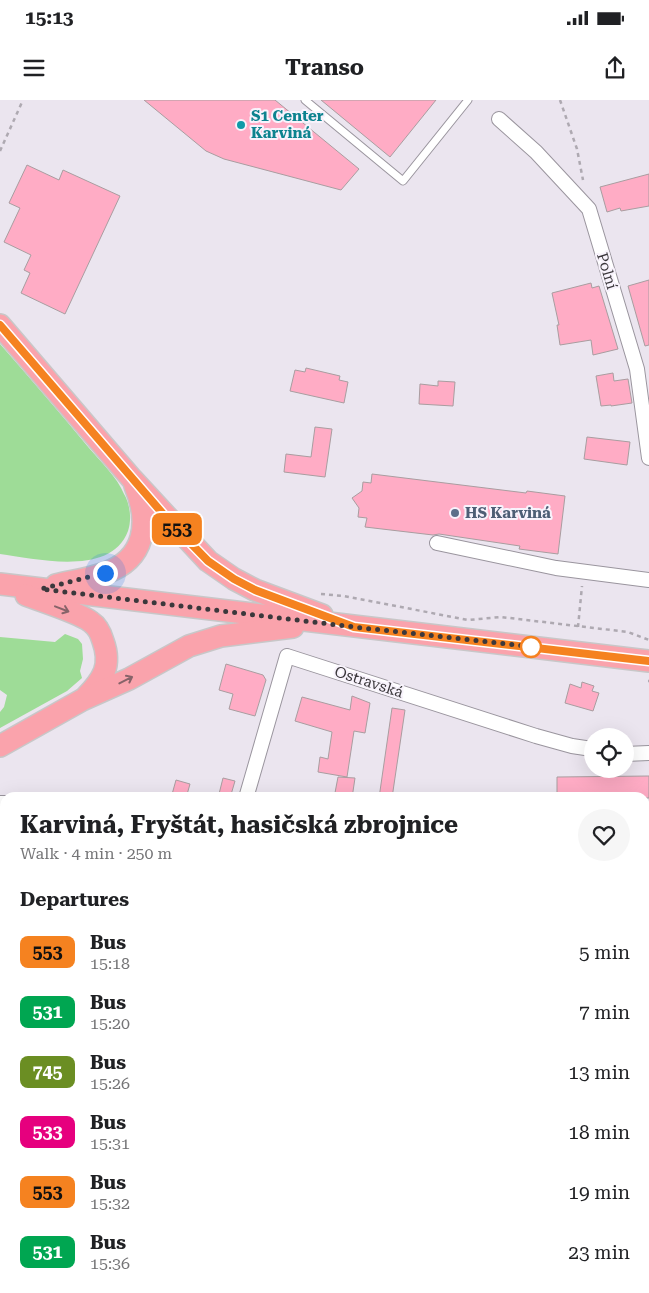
<!DOCTYPE html>
<meta charset="utf-8">
<style>
body{margin:0;font-family:"Roboto Serif",serif;background:#f6f6f6;color:#202124;height:100vh;display:flex;flex-direction:column;font-size:19px;white-space:nowrap}
*{box-sizing:border-box;margin:0}
p{font-size:16px;color:#757577}
.icon{flex:none;width:28px;height:28px;fill:none;stroke:currentColor;stroke-width:2;stroke-linecap:round;stroke-linejoin:round}
.map{position:relative;flex:1;overflow:hidden}
.sheet{position:absolute;left:0px;top:692px;width:650px;height:501px;display:flex;flex-direction:column;background:#fff;border-radius:15px 15px 0 0;box-shadow:0 5px 20px #0002}
.sheet>*{flex:none}
.badge{padding:0 10px;border-radius:8px;font-size:18px;line-height:32px}
.controls{position:absolute;left:584px;top:628px;display:grid;gap:10px}
.controls a{display:grid;place-items:center;width:50px;height:50px;border-radius:50%;background:#fff;box-shadow:0 5px 20px #0002;font-size:25px}
.you{position:absolute;width:25px;height:25px;margin:-12px;border:4px solid #fff;border-radius:50%;background:#1a73e8;box-shadow:0 0 0 8px #1a73e833}
.map>.badge{position:absolute;translate:-50% -50%;box-shadow:0 0 0 2px #fff}
h2{padding:0 20px;font-size:19px;line-height:45px}
.round{display:grid;place-items:center;flex:none;width:52px;height:52px;border-radius:26px;background:#f6f6f6}
.headline{display:flex;align-items:center;justify-content:space-between;height:85px;padding:0 20px}
h1{font-size:24px;font-weight:700;line-height:38px}
ul{padding:0;list-style:none}
li{display:flex;align-items:center;gap:15px;height:60px;padding:0 20px}
li div{flex:1}
li b{display:block;font-size:19px}
li em{font-style:normal}
li .badge{min-width:55px;font-weight:700;text-align:center}
.status{display:flex;justify-content:space-between;align-items:center;height:35px;padding:0 25px;background:#fff;direction:ltr}
.status svg{height:14px;fill:currentColor}
header{display:flex;justify-content:space-between;align-items:center;height:65px;padding:0 20px;background:#fff;font-size:22px;font-weight:700}
.map>svg:first-child{display:block}
.green{fill:#9edc97}
.building{fill:#ffacc5;stroke:#a99da0}
.lines{fill:none;stroke-linecap:round;stroke-linejoin:round}
.service-casing{stroke:#9a959e;stroke-width:9}
.minor-casing{stroke:#9a959e;stroke-width:16}
.primary-casing{stroke:#c8c7c8;stroke-width:24}
.path{stroke:#aea9b1;stroke-width:2.5;stroke-dasharray:4 4;stroke-linecap:butt}
.service{stroke:#fff;stroke-width:7}
.minor{stroke:#fff;stroke-width:14}
.primary{stroke:#faa3ac;stroke-width:21}
.oneway{stroke:#876369}
.line-casing{stroke:#fff;stroke-width:11}
.line{stroke:#f58220;stroke-width:8}
.walk{stroke:#3b383c;stroke-width:5;stroke-dasharray:0 9}
.culture-dot{fill:#0f9aa8;stroke:#f8f3fc;stroke-width:2}
.service-dot{fill:#5c6f8a;stroke:#f8f3fc;stroke-width:2}
.stop-dot{fill:#fff;stroke:#f58220;stroke-width:2.5}
.labels{text-anchor:middle;stroke-width:4;stroke-linejoin:round;paint-order:stroke}
.culture-label{font-size:15px;font-weight:bold;fill:#0d838f;stroke:#f8f3fc;text-anchor:start}
.street-label{font-size:15px;fill:#3b383c;stroke:#f8f3fc}
.service-label{font-size:15px;font-weight:bold;fill:#4e5e75;stroke:#f8f3fc;text-anchor:start}
</style>
<div class="status"><b>15:13</b><svg viewBox="0 0 49 12"><path d="M0 12V9h3v3zM5 12V6h3v6zM10 12V3h3v9zM15 12V0h3v12zM26 1h20v11H26zM47 4h2v5h-2z"/></svg></div>
<header><svg class="icon" aria-label="menu" viewBox="0 0 24 24"><path d="M4 6h16M4 12h16M4 18h16"/></svg>Transo<svg class="icon" aria-label="share" viewBox="0 0 24 24"><path d="M12 15V3M7 8l5-5 5 5M5 13v7h14v-7"/></svg></header>
<div class="map">
<svg width="649" height="1193" viewBox="0 0 649 1193">
<rect width="100%" height="100%" fill="#ebe5ef"/>
<g class="green">
<path d="M0,244C30,278 60,313 89,348C101,362 117,377 124,394C130,404 132,419 128,431C111,477 37,459 0,454Z"/>
<polygon points="65,534 78,539 82,544 83,559 80,571 82,578 67,591 0,628 0,612 4,607 7,595 0,590 0,537 55,542"/>
<polygon points="5,997 5,1189 496,1189 507,1193 0,1193 0,999"/>
</g>
<g class="building">
<polygon points="144,0 275,0 359,69 341,90 224,59 206,51"/>
<polygon points="321,0 436,0 390,57"/>
<polygon points="27,65 59,80 63,70 120,96 65,214 21,193 30,173 24,170 31,155 4,142 20,108 9,103"/>
<polygon points="649,74 649,106 621,111 620,108 607,112 600,87"/>
<polygon points="649,180 649,245 645,246 628,186"/>
<polygon points="591,183 592,188 599,186 618,249 593,255 591,240 560,245 557,225 559,225 552,193"/>
<polygon points="306,268 340,276 339,280 348,282 344,303 290,291 295,270 305,272"/>
<polygon points="613,273 614,281 628,279 632,303 611,306 611,305 601,306 596,276"/>
<polygon points="438,281 455,282 453,306 419,304 420,284 438,286"/>
<polygon points="315,327 332,329 325,377 284,372 286,354 311,357"/>
<polygon points="587,337 630,342 627,365 584,359"/>
<polygon points="372,374 526,393 527,391 565,396 558,454 519,449 520,446 439,434 433,435 365,427 367,418 358,417 359,408 352,398 362,391 363,382 371,383"/>
<polygon points="226,564 263,575 266,580 255,616 229,609 233,594 219,590"/>
<polygon points="582,582 594,586 592,591 599,593 593,611 565,603 570,584 581,588"/>
<polygon points="352,596 370,603 365,633 354,631 347,677 318,672 320,657 328,659 332,632 295,621 302,597 350,610"/>
<polygon points="392,608 405,610 392,698 379,698"/>
<polygon points="649,676 649,698 616,698 616,694 557,693 557,677"/>
<polygon points="338,677 355,678 352,698 334,698"/>
<polygon points="223,678 235,681 230,698 218,698"/>
<polygon points="176,680 190,684 186,698 171,698"/>
</g>
<g class="lines">
<defs>
<g id="service">
<polyline points="305,0 403,81 468,0"/>
<polyline points="0,990 5,988"/>
<polyline points="545,1189 556,1193"/>
</g>
<g id="minor">
<polyline points="499,19 536,52 589,109 637,269 649,358"/>
<polyline points="437,443 556,468 649,480"/>
<polyline points="625,654 649,653"/>
<polyline points="246,698 287,556 536,636 572,646 592,649"/>
<polyline points="0,703 5,703"/>
<polyline points="0,741 5,745"/>
<polyline points="645,851 649,852"/>
<polyline points="645,1026 649,1028"/>
</g>
<g id="primary">
<polyline points="0,225 132,379 208,461 234,479 255,490 322,515"/>
<polyline points="0,484 649,561"/>
<path d="M56,485C72,481 89,479 105,473C146,459 150,422 135,386"/>
<path d="M26,495C41,501 80,513 91,522C97,526 101,534 103,541C112,566 103,579 86,597"/>
<polyline points="0,646 82,600 129,579 189,546 221,536 293,527"/>
</g>
</defs>
<use href="#service" class="service-casing"/>
<use href="#minor" class="minor-casing"/>
<use href="#primary" class="primary-casing"/>
<g class="path">
<polyline points="560,0 577,49 583,80"/>
<polyline points="0,51 23,0"/>
<polyline points="321,494 344,496 468,520 501,517 628,532 649,540"/>
<polyline points="578,527 582,486"/>
<polyline points="648,581 649,581"/>
<polyline points="0,1085 5,1084"/>
<polyline points="258,1189 261,1193"/>
<polyline points="44,1193 44,1189"/>
</g>
<use href="#service" class="service"/>
<use href="#minor" class="minor"/>
<use href="#primary" class="primary"/>
</g>
<defs><path id="oneway-shaft" d="M-6 0H5M1.5-3L5.5 0L1.5 3" fill="none" stroke-width="1.6" stroke-linecap="round" stroke-linejoin="round" transform="scale(1.25)"/></defs>
<g class="oneway">
<use href="#oneway-shaft" transform="translate(62 509) rotate(21)"/>
<use href="#oneway-shaft" transform="translate(126 580) rotate(-27)"/>
</g>
<g class="lines">
<defs>
<polyline id="line" points="0,225 170,422 208,461 234,479 255,490 354,527 649,561"/>
</defs>
<use href="#line" class="line-casing"/>
<use href="#line" class="line"/>
<polyline class="walk" points="105,473 41,489 354,527 534,547 531,547"/>
</g>
<circle class="culture-dot" cx="241" cy="25" r="5"/>
<circle class="service-dot" cx="455" cy="413" r="5"/>
<circle class="stop-dot" cx="531" cy="547" r="10"/>
<g class="labels">
<g class="culture-label">
<text x="251" y="21">S1 Center<tspan x="251" dy="17">Karviná</tspan></text>
</g>
<g class="street-label">
<text transform="translate(607 171) rotate(73)" y="5">Polní</text>
<text transform="translate(369 582) rotate(18)" y="5">Ostravská</text>
</g>
<g class="service-label">
<text x="465" y="418">HS Karviná</text>
</g>
</g>
</svg>
<div class="controls">
<a><svg class="icon" aria-label="locate" viewBox="0 0 24 24"><circle cx="12" cy="12" r="6"/><path d="M12 2v4M12 18v4M2 12h4M18 12h4"/></svg></a>
</div>
<div class="you" style="left:105px;top:473px"></div>
<b class="badge" style="left:177px;top:429px;background:#f58220;color:#111">553</b>
<section class="sheet">
<div class="headline"><div><h1>Karviná, Fryštát, hasičská zbrojnice</h1><p>Walk · 4 min · 250 m</p></div><a class="round"><svg class="icon" aria-label="heart" viewBox="0 0 24 24"><path d="M12 20l-8-8c-3-5 5-10 8-4 3-6 11-1 8 4z"/></svg></a></div>
<h2>Departures</h2>
<ul>
<li><span class="badge" style="background:#f58220;color:#111">553</span><div><b>Bus</b><p>15:18</p></div><em>5 min</em></li>
<li><span class="badge" style="background:#00a651;color:#fff">531</span><div><b>Bus</b><p>15:20</p></div><em>7 min</em></li>
<li><span class="badge" style="background:#6b8e23;color:#fff">745</span><div><b>Bus</b><p>15:26</p></div><em>13 min</em></li>
<li><span class="badge" style="background:#e6007e;color:#fff">533</span><div><b>Bus</b><p>15:31</p></div><em>18 min</em></li>
<li><span class="badge" style="background:#f58220;color:#111">553</span><div><b>Bus</b><p>15:32</p></div><em>19 min</em></li>
<li><span class="badge" style="background:#00a651;color:#fff">531</span><div><b>Bus</b><p>15:36</p></div><em>23 min</em></li>
</ul>
</section>
</div>
